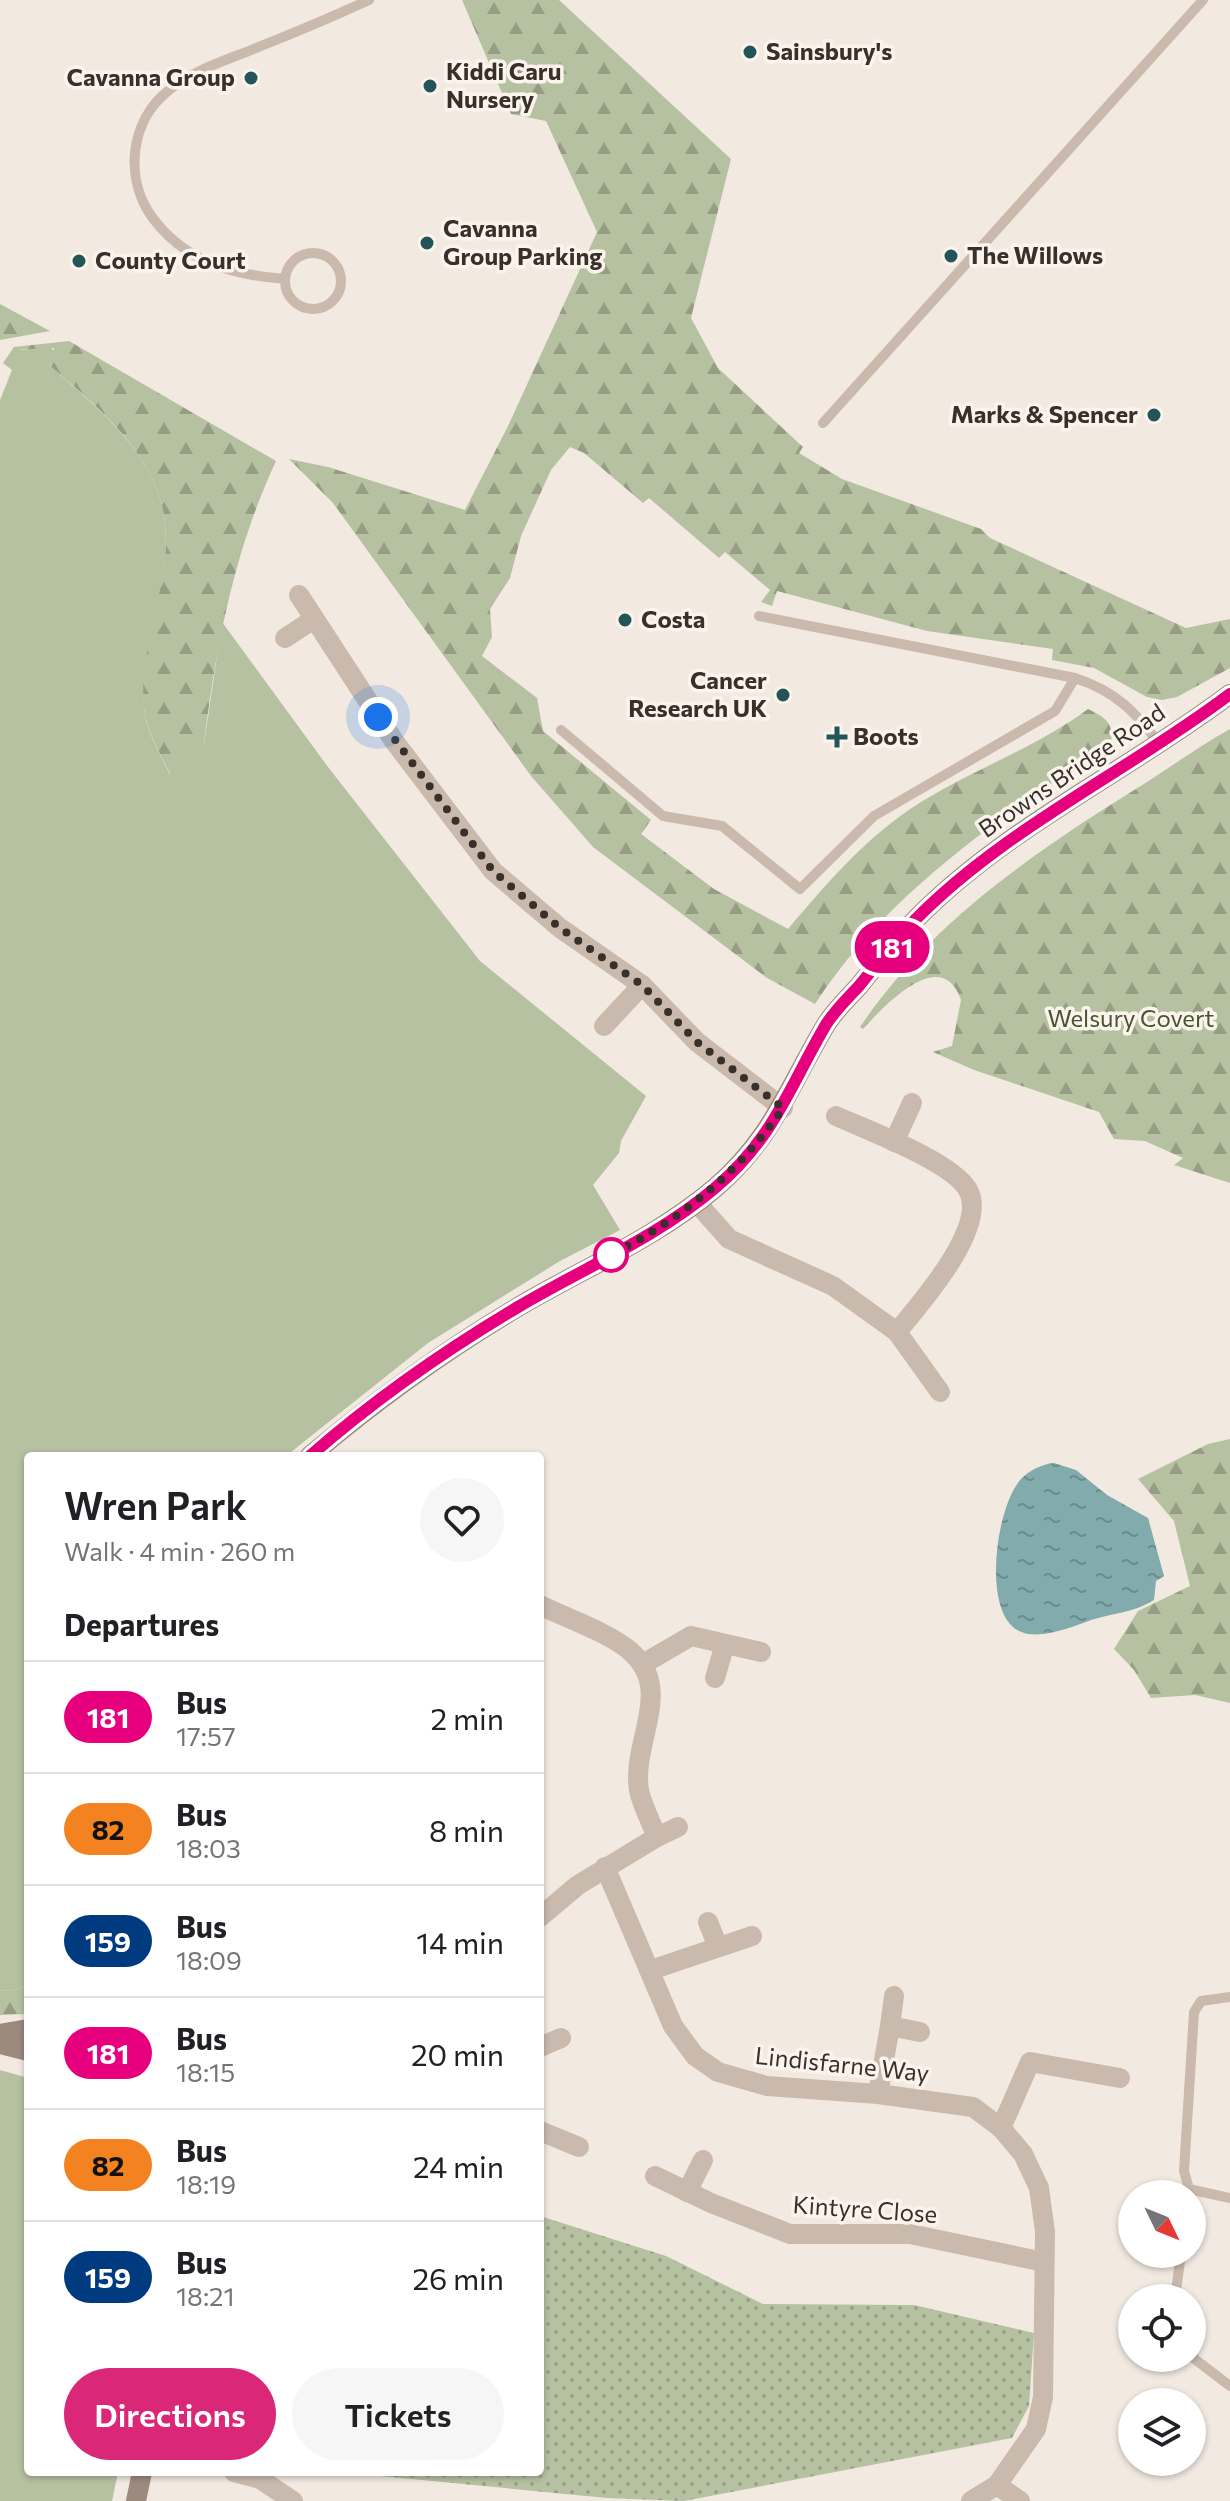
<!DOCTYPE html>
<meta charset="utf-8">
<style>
body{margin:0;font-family:Commissioner,sans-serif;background:#f6f6f6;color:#202124;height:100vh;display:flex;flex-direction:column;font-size:30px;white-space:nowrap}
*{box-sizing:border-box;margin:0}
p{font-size:26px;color:#757577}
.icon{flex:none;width:44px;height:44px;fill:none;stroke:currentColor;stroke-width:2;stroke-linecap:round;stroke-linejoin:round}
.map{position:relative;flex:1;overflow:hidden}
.panel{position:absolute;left:24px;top:1452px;width:520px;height:1024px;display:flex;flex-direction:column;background:#fff;border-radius:8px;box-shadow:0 2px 6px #0004}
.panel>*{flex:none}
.badge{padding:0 16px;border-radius:26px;font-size:28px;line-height:52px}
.needle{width:52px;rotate:133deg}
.tools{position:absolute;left:1118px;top:2180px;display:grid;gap:16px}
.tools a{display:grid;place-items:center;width:88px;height:88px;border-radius:50%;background:#fff;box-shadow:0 2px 6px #0004;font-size:40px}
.you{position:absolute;width:40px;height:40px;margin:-20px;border:6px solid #fff;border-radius:50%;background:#1a73e8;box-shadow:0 0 0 12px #1a73e833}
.map>.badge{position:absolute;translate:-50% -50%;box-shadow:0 0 0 4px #fff}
h2{padding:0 40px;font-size:30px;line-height:72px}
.round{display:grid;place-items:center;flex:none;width:84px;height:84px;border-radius:42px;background:#f6f6f6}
.overview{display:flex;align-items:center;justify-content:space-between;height:136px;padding:0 40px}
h1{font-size:38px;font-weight:600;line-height:60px}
.action{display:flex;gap:16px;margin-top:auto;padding:16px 40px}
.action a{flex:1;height:92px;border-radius:48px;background:#db2777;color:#fff;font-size:32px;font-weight:600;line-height:92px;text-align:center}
.action a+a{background:#f6f6f6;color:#202124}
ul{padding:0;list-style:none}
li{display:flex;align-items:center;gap:24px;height:112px;padding:0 40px;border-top:2px solid #e0e0e0}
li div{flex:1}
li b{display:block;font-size:30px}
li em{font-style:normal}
li .badge{min-width:88px;font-weight:700;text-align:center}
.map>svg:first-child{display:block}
.grass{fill:#b6c1a1}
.forest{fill:url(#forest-firs)}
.park{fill:url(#park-dots)}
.water{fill:url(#water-ripples)}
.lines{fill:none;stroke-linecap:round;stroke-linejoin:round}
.lane{stroke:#cabaad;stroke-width:10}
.street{stroke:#cabaad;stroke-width:20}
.secondary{stroke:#9d8a7e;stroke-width:20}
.line-casing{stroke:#fff;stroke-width:18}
.line{stroke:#e6007e;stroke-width:12}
.walk{stroke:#392f2b;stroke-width:8;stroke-dasharray:0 14.4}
.poi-dot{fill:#235458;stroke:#faf4ed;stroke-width:3}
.stop-dot{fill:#fff;stroke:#e6007e;stroke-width:4}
.labels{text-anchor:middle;stroke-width:7;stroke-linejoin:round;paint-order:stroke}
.poi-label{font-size:24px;font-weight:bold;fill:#392f2b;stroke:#faf4ed;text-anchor:start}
.street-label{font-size:24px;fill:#392f2b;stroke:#faf4ed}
.park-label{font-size:24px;fill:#485530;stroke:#faf4ed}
</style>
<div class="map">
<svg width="1230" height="2501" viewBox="0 0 1230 2501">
<defs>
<pattern id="forest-firs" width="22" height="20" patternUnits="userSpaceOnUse" patternTransform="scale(2)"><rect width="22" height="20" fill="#b6c1a1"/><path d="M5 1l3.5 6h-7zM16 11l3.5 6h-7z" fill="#959d83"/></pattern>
<pattern id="park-dots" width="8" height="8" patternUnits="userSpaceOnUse" patternTransform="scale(2)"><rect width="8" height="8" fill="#b6c1a1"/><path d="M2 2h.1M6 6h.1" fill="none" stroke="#959d83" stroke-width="1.8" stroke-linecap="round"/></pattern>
<pattern id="water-ripples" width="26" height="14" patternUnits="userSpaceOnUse" patternTransform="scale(2)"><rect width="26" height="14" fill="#81abad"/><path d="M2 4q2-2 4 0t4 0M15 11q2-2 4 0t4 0" fill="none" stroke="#6b8c8d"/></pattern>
</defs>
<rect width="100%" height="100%" fill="#f2eae1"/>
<g class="grass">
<path d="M50,346L55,353L50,366C92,403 146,446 161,502C179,567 141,640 144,707C145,730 161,755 170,775L204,744L222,622L328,767L480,961L646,1096L621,1141L619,1153L593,1185L620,1230L560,1261L428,1343L286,1456H28V1985L12,1991L0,1990V400L12,370L3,363L14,347L22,350Z"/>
<polygon points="0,2070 28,2078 28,2472 118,2472 112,2501 0,2501"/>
</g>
<g class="forest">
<path d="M462,0H559L731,159L691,318L718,368L803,447L799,453L842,479L981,529L990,538L1186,628L1230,619V668L1177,697L1162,700L1147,697L1094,668L1052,660L1053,649L927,631L777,591L772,606L761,602L770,590L725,552L719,558L649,498L643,503L584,453L570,447L551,470L521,536L510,578L490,609L492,637L482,656L537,698L543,731L651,820L641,834L714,889L788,929C827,883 869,834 921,802C976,768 1037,747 1088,709C1104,717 1114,722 1111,742C1001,818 889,890 815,1004L767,978L593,847L531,776L333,503L289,459L328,467L465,510L508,426L597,232L546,121L511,114Z"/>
<polygon points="0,304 50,331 0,340"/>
<path d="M69,341L276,461C234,551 216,646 204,744L171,776C161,755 146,731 144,708C137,638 180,571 161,502C146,446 92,402 50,366L54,348L12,350L14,347Z"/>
<path d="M1230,729V1183L1174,1165L1183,1158L1145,1141L1114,1139L1099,1112L974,1070L933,1052L952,1046L961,1000C942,943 883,1007 863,1029L860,1027C932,920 1039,849 1147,782C1175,764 1201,745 1230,729Z"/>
<polygon points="1230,1439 1230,1703 1195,1695 1151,1698 1134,1670 1114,1649 1138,1611 1190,1586 1174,1521 1138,1479 1208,1444"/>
<polygon points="28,1985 28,2014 0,2015 0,1990 12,1991"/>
</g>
<polygon class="park" points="540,2216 666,2256 763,2304 914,2305 1034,2333 1029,2406 1012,2438 684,2501 607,2498 338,2472 540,2472"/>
<path class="water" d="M1054,1463L1076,1470L1107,1495L1148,1518L1164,1576L1156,1581L1154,1600C1133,1613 1113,1613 1091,1620C1072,1627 1038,1641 1019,1631C981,1612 996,1506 1021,1479C1030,1470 1042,1464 1054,1463Z"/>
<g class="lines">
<g class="lane">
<circle cx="313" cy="281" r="28"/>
<path d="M285,279C232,275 185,262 152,217C124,178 130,121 168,91C193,70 227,60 256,48C294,33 332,17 369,0"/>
<polyline points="823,423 1203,0"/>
<path d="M759,616L1075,678C1115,691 1135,711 1160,745"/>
<polyline points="561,730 663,816 722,826 800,889 874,816 1055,711 1075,678"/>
<polyline points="1230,1997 1201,2001 1194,2012 1184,2171 1189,2189 1230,2198"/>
<polyline points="1175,2298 1181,2254"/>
<polyline points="1192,2357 1230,2386"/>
</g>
<g class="street">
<polyline points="299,595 394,741 493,871 560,928 642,985 697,1042 783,1108"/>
<polyline points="285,638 314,619"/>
<polyline points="604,1026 642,985"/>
<path d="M836,1116C867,1130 953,1162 968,1190C989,1227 919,1305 897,1332"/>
<polyline points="894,1142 912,1103"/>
<polyline points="697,1203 729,1239 833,1286 897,1332 940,1392"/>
<path d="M540,1605C568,1619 605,1631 629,1650C676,1689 631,1741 639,1790C642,1805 651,1822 657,1837L578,1885L540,1917"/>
<polyline points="643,1664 691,1636 761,1652"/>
<polyline points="715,1678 725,1644"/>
<polyline points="657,1837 678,1827"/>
<polyline points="605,1867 673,2026 695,2056 718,2072 767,2086 878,2094 973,2107 1001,2128 1023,2154 1039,2188 1045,2232 1043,2397 1036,2429 997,2485"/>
<polyline points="708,1922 718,1947"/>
<polyline points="651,1970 752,1936"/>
<polyline points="890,2026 894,1996"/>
<polyline points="540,2047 561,2038"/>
<polyline points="878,2094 890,2026 920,2032"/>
<polyline points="1001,2128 1030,2062 1120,2078"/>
<polyline points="540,2131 579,2147"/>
<polyline points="655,2176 711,2203 790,2234 910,2234 1044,2262"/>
<polyline points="687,2192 703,2160"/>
<polyline points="234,2472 260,2479 293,2501"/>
<polyline points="971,2501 997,2485 1020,2501"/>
</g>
<g class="secondary">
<path d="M310,1456C375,1401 444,1351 518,1307C584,1268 656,1238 715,1188C772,1139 788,1089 824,1028C832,1013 847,999 859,986C877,964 894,941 914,921C1004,828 1127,772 1230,694"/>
<polyline points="0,2034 28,2029"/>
<polyline points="0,2044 28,2051"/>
<polyline points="136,2501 142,2472"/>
</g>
</g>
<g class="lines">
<defs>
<path id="line" d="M310,1456C374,1400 444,1351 518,1307C584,1268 656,1238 715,1188C773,1139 788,1090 824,1028C832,1013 847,999 859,986C877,964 894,941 914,921C1005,828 1127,772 1230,694"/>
</defs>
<use href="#line" class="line-casing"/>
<use href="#line" class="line"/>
<path class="walk" d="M378,717L493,871L560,928L642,985L697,1042L783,1108C738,1174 682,1218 611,1255"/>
</g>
<g class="poi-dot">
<circle cx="750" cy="52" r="8"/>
<circle cx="251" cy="78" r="8"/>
<circle cx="430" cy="86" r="8"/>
<circle cx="427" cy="243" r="8"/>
<circle cx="951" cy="256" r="8"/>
<circle cx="79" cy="261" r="8"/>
<circle cx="1154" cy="415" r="8"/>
<circle cx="625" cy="620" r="8"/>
<circle cx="783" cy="695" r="8"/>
<path d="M833 725h8v8h8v8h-8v8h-8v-8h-8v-8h8z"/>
</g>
<circle class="stop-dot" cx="611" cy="1255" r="16"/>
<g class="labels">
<g class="poi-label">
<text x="766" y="60">Sainsbury's</text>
<text x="446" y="80">Kiddi Caru<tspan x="446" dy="28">Nursery</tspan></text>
<text x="235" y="86" text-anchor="end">Cavanna Group</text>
<text x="443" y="237">Cavanna<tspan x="443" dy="28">Group Parking</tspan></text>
<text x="967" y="264">The Willows</text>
<text x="95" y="269">County Court</text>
<text x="1138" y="423" text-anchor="end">Marks &amp; Spencer</text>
<text x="641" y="628">Costa</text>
<text x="767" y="689" text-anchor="end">Cancer<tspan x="767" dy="28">Research UK</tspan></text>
<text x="853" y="745">Boots</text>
</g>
<g class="street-label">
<text transform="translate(1072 771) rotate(-34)" y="8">Browns Bridge Road</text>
<text transform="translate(842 2065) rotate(6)" y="8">Lindisfarne Way</text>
<text transform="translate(865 2210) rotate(4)" y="8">Kintyre Close</text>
</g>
<g class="park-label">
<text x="1131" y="1027">Welsury Covert</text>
</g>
</g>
</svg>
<div class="tools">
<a><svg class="needle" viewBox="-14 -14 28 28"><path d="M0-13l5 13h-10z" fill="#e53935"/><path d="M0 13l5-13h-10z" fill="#757577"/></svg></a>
<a><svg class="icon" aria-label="locate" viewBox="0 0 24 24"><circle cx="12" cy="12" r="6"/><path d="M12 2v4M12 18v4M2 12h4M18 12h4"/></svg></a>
<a><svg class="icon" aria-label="layers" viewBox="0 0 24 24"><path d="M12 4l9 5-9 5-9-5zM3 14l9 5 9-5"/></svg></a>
</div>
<div class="you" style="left:378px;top:717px"></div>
<b class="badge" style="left:892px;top:947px;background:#e6007e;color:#fff">181</b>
<section class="panel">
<div class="overview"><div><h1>Wren Park</h1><p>Walk · 4 min · 260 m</p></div><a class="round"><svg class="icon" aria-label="heart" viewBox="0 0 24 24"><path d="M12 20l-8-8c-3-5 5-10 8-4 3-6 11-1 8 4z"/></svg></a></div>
<h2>Departures</h2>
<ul>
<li><span class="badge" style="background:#e6007e;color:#fff">181</span><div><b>Bus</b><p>17:57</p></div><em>2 min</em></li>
<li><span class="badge" style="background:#f58220;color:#111">82</span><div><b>Bus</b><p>18:03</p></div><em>8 min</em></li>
<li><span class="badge" style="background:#003b80;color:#fff">159</span><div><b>Bus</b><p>18:09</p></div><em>14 min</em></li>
<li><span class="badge" style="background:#e6007e;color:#fff">181</span><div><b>Bus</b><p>18:15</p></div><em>20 min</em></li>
<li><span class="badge" style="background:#f58220;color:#111">82</span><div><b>Bus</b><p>18:19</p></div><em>24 min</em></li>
<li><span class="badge" style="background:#003b80;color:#fff">159</span><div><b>Bus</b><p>18:21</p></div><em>26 min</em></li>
</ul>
<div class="action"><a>Directions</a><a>Tickets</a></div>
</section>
</div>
